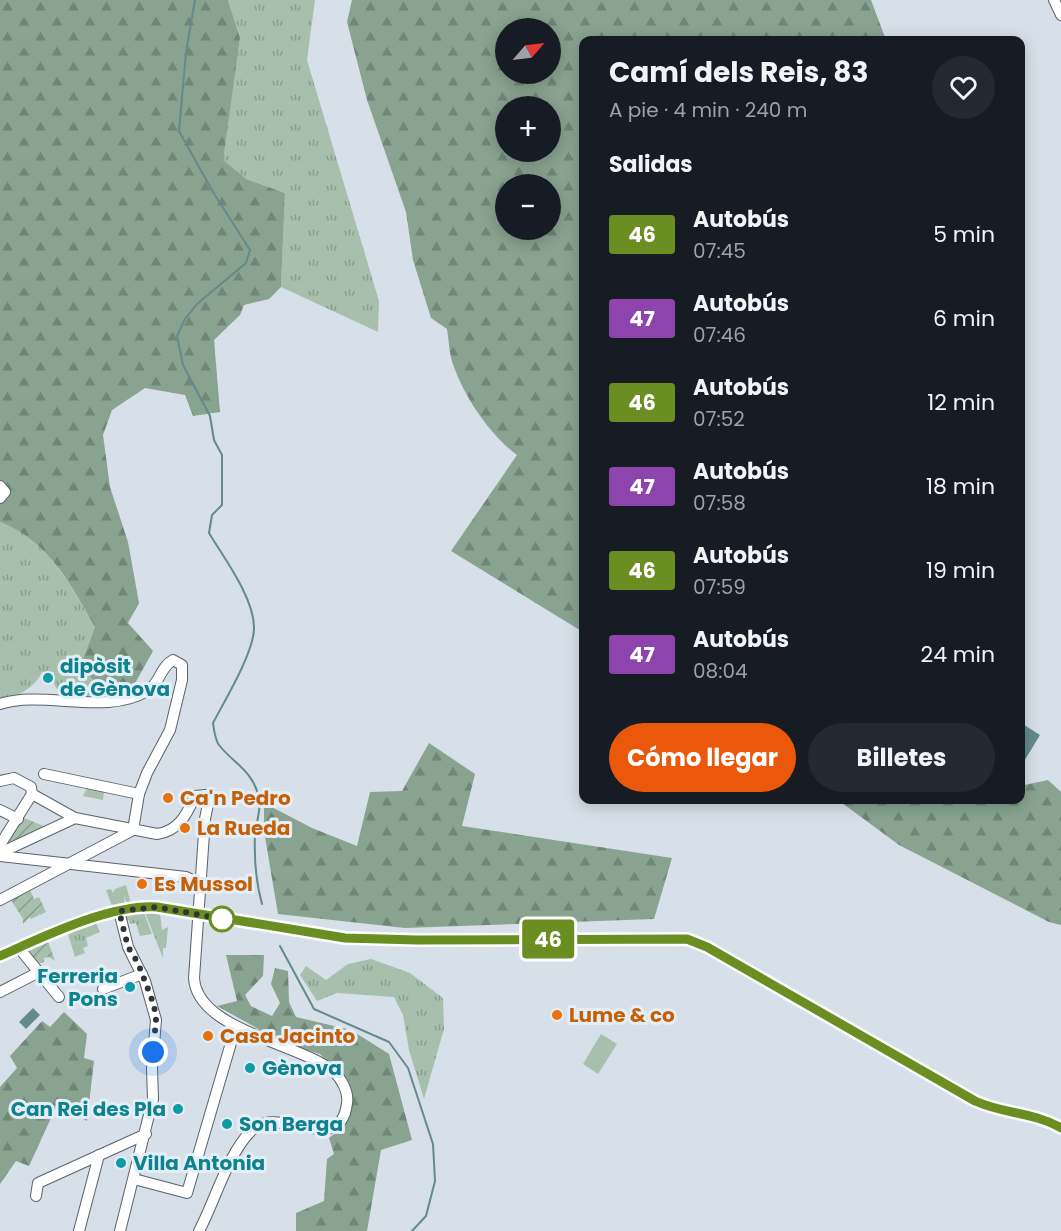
<!DOCTYPE html>
<html lang="es">
<meta charset="utf-8">
<style>
body{margin:0;font-family:Poppins,sans-serif;background:#242831;color:#f1f3f6;height:100vh;display:flex;flex-direction:column;font-size:22px;white-space:nowrap}
*{box-sizing:border-box;margin:0}
p{font-size:20px;color:#9ea1a6}
.icon{flex:none;width:33px;height:33px;fill:none;stroke:currentColor;stroke-width:2;stroke-linecap:round;stroke-linejoin:round}
.map{position:relative;flex:1;overflow:hidden}
.panel{position:absolute;left:579px;top:36px;width:446px;height:768px;display:flex;flex-direction:column;background:#171b24;border-radius:12px;box-shadow:0 3px 15px #0003}
.panel>*{flex:none}
.badge{padding:0 12px;border-radius:4px;font-size:21px;line-height:39px}
.needle{width:39px;rotate:62deg}
.fabs{position:absolute;left:495px;top:18px;display:grid;gap:12px}
.fabs a{display:grid;place-items:center;width:66px;height:66px;border-radius:50%;background:#171b24;box-shadow:0 3px 15px #0003;font-size:30px}
.you{position:absolute;width:30px;height:30px;margin:-15px;border:4px solid #fff;border-radius:50%;background:#1a73e8;box-shadow:0 0 0 9px #1a73e833}
.map>.badge{position:absolute;translate:-50% -50%;box-shadow:0 0 0 3px #fff}
h2{padding:0 30px;font-size:22px;line-height:54px}
.round{display:grid;place-items:center;flex:none;width:63px;height:63px;border-radius:32px;background:#242831}
.head{display:flex;align-items:center;justify-content:space-between;height:102px;padding:0 30px}
h1{font-size:28px;font-weight:700;line-height:45px}
.button{display:flex;gap:12px;margin-top:auto;padding:12px 30px}
.button a{flex:1;height:69px;border-radius:36px;background:#ea580c;color:#fff;font-size:24px;font-weight:700;line-height:69px;text-align:center}
.button a+a{background:#242831;color:#f1f3f6}
ul{padding:0;list-style:none}
li{display:flex;align-items:center;gap:18px;height:84px;padding:0 30px}
li div{flex:1}
li b{display:block;font-size:22px}
li em{font-style:normal}
li .badge{min-width:66px;font-weight:700;text-align:center}
.map>svg:first-child{display:block}
.grass{fill:url(#grass-tufts)}
.forest{fill:url(#forest-firs);fill-rule:evenodd}
.park{fill:#a7c0ad}
.garden{fill:url(#garden-furrows)}
.water{fill:#648a8c}
.lines{fill:none;stroke-linecap:round;stroke-linejoin:round}
.stream{stroke:#648a8c;stroke-width:2}
.minor-casing{stroke:#5a6269;stroke-width:12}
.minor{stroke:#fff;stroke-width:10}
.line-casing{stroke:#fff;stroke-width:14}
.line{stroke:#6b8e23;stroke-width:9}
.walk{stroke:#303437;stroke-width:6;stroke-dasharray:0 10.8}
.culture-dot{fill:#0f9aa8;stroke:#e4eef6;stroke-width:2}
.food-dot{fill:#e8710a;stroke:#e4eef6;stroke-width:2}
.stop-dot{fill:#fff;stroke:#6b8e23;stroke-width:3}
.labels{text-anchor:middle;stroke-width:6;stroke-linejoin:round;paint-order:stroke}
.culture-label{font-size:20px;font-weight:bold;fill:#0d838f;stroke:#e4eef6;text-anchor:start}
.food-label{font-size:20px;font-weight:bold;fill:#c56008;stroke:#e4eef6;text-anchor:start}
</style>
<div class="map">
<svg width="1061" height="1231" viewBox="0 0 1061 1231">
<defs>
<pattern id="grass-tufts" width="24" height="20" patternUnits="userSpaceOnUse" patternTransform="scale(1.5)"><rect width="24" height="20" fill="#a7c0ad"/><path d="M3 7l-1-3M5 7V3M7 7l1-3M15 17l-1-3M17 17v-4M19 17l1-3" fill="none" stroke="#889d8e"/></pattern>
<pattern id="forest-firs" width="22" height="20" patternUnits="userSpaceOnUse" patternTransform="scale(1.5)"><rect width="22" height="20" fill="#88a390"/><path d="M5 1l3.5 6h-7zM16 11l3.5 6h-7z" fill="#708676"/></pattern>
<pattern id="garden-furrows" width="10" height="10" patternUnits="userSpaceOnUse" patternTransform="scale(1.5)"><rect width="10" height="10" fill="#a7c0ad"/><path d="M-1 1l2-2M0 10L10 0M9 11l2-2" fill="none" stroke="#889d8e"/></pattern>
</defs>
<rect width="100%" height="100%" fill="#d7e0e8"/>
<g class="grass">
<polygon points="228,0 315,0 307,60 379,301 378,332 281,287 285,193 246,179 222,161 240,38"/>
<path d="M0,522C48,541 71,585 95,627L80,667L98,683L86,696H61L54,684V672H42C35,688 17,697 0,700Z"/>
<polygon points="87,788 104,792 103,800 83,796"/>
<polygon points="126,885 131,904 127,905 124,895 125,906 113,909 106,890 111,889 113,893 115,889"/>
<polygon points="143,910 152,934 140,936 136,923 130,924 129,920 124,921 122,915"/>
<polygon points="144,910 160,913 162,930 168,927 166,948 163,948 163,958"/>
<polygon points="96,923 100,932 86,938 88,946 83,948 85,953 75,957 68,934"/>
<polygon points="371,959 410,973 443,998 444,1029 424,1099 409,1050 403,1015 394,997 337,993 317,1001 300,975 306,966 326,980 348,964"/>
</g>
<g class="forest">
<path d="M0,0H228L240,38L223,160L246,179L285,193L281,287L269,299L244,305L240,315L214,340L220,412L193,416L185,395L145,388L112,410L103,435L110,487L128,542L139,603L128,623L153,651L133,687L86,696L97,683L80,667L95,627C71,584 48,541 0,522Z"/>
<path d="M352,0H871L886,40H584L583,632L451,551L517,455C491,436 465,398 454,367C449,355 449,341 447,329L431,318L413,260L406,212L367,100L347,22ZM550,28V74H506V28ZM550,106V152H506V106ZM506,184H550V230H506Z"/>
<polygon points="429,743 475,774 462,826 672,858 654,919 405,928 278,914 264,831 264,803 312,828 357,846 370,792 402,791"/>
<polygon points="1048,780 1061,792 1061,925 1049,922 899,845 838,800 1020,800 1020,786"/>
<polygon points="226,955 264,955 263,976 245,995 251,1006 272,1016 280,1003 271,984 275,968 288,971 289,1002 296,1017 351,1030 389,1054 412,1140 381,1150 367,1231 296,1231 296,1213 324,1201 327,1159 334,1154 329,1138 343,1127 351,1110 351,1097 335,1069 320,1054 284,1043 217,1006 237,1001"/>
<polygon points="64,1012 87,1034 84,1058 94,1061 87,1121 57,1105 29,1166 16,1161 0,1184 0,1087 17,1068 10,1056 42,1021 50,1027"/>
</g>
<polygon class="park" points="601,1034 617,1044 598,1074 583,1064"/>
<g class="garden">
<path d="M22,817L46,827L2,846C12,836 14,828 22,817Z"/>
<polygon points="154,877 177,881 176,888 157,888"/>
<polygon points="30,890 34,899 39,897 46,912 40,915 38,912 39,915 31,919 30,917 23,924 23,919 11,900"/>
<polygon points="48,941 55,961 49,957 44,958 44,962 38,964 26,949"/>
</g>
<g class="water">
<polygon points="1021,723 1040,735 1020,768 1020,725"/>
<polygon points="33,1008 40,1015 26,1029 19,1022"/>
</g>
<g class="lines">
<g class="stream">
<path d="M195,0L186,52L179,131L213,192L250,250L246,263L197,304L185,319L177,336L183,365L210,416L214,440L222,455V505L212,515L209,533C224,558 255,599 254,629C253,654 225,700 213,723C214,730 215,740 219,745C232,762 253,771 258,795C262,810 256,821 255,835C254,858 256,882 262,904"/>
<polyline points="280,946 314,1009 389,1042 408,1068 433,1144 435,1181 426,1216 412,1231"/>
</g>
<defs>
<g id="minor">
<polyline points="1054,0 1061,15"/>
<polyline points="0,486 5,492 0,498"/>
<path d="M0,704C44,690 106,716 147,691C160,684 160,667 173,660L182,665V680L170,730L147,773L139,794L133,830"/>
<polyline points="44,774 139,794"/>
<path d="M0,781L14,778L31,787L32,794L75,818L157,834C179,831 187,814 195,796L206,795L209,799L205,819L194,978C197,1030 298,1043 333,1071C341,1078 349,1092 347,1103C341,1159 278,1103 252,1130C228,1153 215,1201 199,1231"/>
<polyline points="0,810 18,819"/>
<polyline points="0,845 32,794"/>
<polyline points="0,853 75,818"/>
<polyline points="0,856 186,877 201,884"/>
<polyline points="0,900 133,830"/>
<polyline points="119,911 128,947 145,981 156,1020 152,1068 153,1099 120,1231"/>
<polyline points="19,948 59,997"/>
<path d="M0,956C44,936 108,904 157,907L345,938L417,940L687,939L707,947L975,1101C1003,1114 1034,1112 1061,1128"/>
<polyline points="103,989 142,974"/>
<polyline points="0,992 39,972"/>
<polyline points="134,1179 187,1193 231,1043"/>
<polyline points="36,1196 38,1183 146,1134"/>
<polyline points="79,1231 99,1155"/>
</g>
</defs>
<use href="#minor" class="minor-casing"/>
<use href="#minor" class="minor"/>
</g>
<g class="lines">
<defs>
<path id="line" d="M0,956C43,937 110,904 157,907L345,938L417,940L687,939L707,947L975,1101C1003,1114 1034,1112 1061,1128"/>
</defs>
<use href="#line" class="line-casing"/>
<use href="#line" class="line"/>
<polyline class="walk" points="153,1052 156,1020 154,1005 138,963 128,947 119,911 157,907 222,919"/>
</g>
<g class="culture-dot">
<circle cx="48" cy="678" r="6"/>
<circle cx="130" cy="987" r="6"/>
<circle cx="250" cy="1068" r="6"/>
<circle cx="178" cy="1109" r="6"/>
<circle cx="227" cy="1124" r="6"/>
<circle cx="121" cy="1163" r="6"/>
</g>
<g class="food-dot">
<circle cx="168" cy="798" r="6"/>
<circle cx="185" cy="828" r="6"/>
<circle cx="142" cy="884" r="6"/>
<circle cx="557" cy="1015" r="6"/>
<circle cx="208" cy="1036" r="6"/>
</g>
<circle class="stop-dot" cx="222" cy="919" r="12"/>
<g class="labels">
<g class="culture-label">
<text x="60" y="673">dipòsit<tspan x="60" dy="23">de Gènova</tspan></text>
<text x="118" y="983" text-anchor="end">Ferreria<tspan x="118" dy="23">Pons</tspan></text>
<text x="262" y="1075">Gènova</text>
<text x="166" y="1116" text-anchor="end">Can Rei des Pla</text>
<text x="239" y="1131">Son Berga</text>
<text x="133" y="1170">Villa Antonia</text>
</g>
<g class="food-label">
<text x="180" y="805">Ca'n Pedro</text>
<text x="197" y="835">La Rueda</text>
<text x="154" y="891">Es Mussol</text>
<text x="569" y="1022">Lume &amp; co</text>
<text x="220" y="1043">Casa Jacinto</text>
</g>
</g>
</svg>
<div class="fabs">
<a><svg class="needle" viewBox="-14 -14 28 28"><path d="M0-13l5 13h-10z" fill="#e53935"/><path d="M0 13l5-13h-10z" fill="#9ea1a6"/></svg></a>
<a>+</a>
<a>−</a>
</div>
<div class="you" style="left:153px;top:1052px"></div>
<b class="badge" style="left:548px;top:939px;background:#6b8e23;color:#fff">46</b>
<section class="panel">
<div class="head"><div><h1>Camí dels Reis, 83</h1><p>A pie · 4 min · 240 m</p></div><a class="round"><svg class="icon" aria-label="heart" viewBox="0 0 24 24"><path d="M12 20l-8-8c-3-5 5-10 8-4 3-6 11-1 8 4z"/></svg></a></div>
<h2>Salidas</h2>
<ul>
<li><span class="badge" style="background:#6b8e23;color:#fff">46</span><div><b>Autobús</b><p>07:45</p></div><em>5 min</em></li>
<li><span class="badge" style="background:#8e44ad;color:#fff">47</span><div><b>Autobús</b><p>07:46</p></div><em>6 min</em></li>
<li><span class="badge" style="background:#6b8e23;color:#fff">46</span><div><b>Autobús</b><p>07:52</p></div><em>12 min</em></li>
<li><span class="badge" style="background:#8e44ad;color:#fff">47</span><div><b>Autobús</b><p>07:58</p></div><em>18 min</em></li>
<li><span class="badge" style="background:#6b8e23;color:#fff">46</span><div><b>Autobús</b><p>07:59</p></div><em>19 min</em></li>
<li><span class="badge" style="background:#8e44ad;color:#fff">47</span><div><b>Autobús</b><p>08:04</p></div><em>24 min</em></li>
</ul>
<div class="button"><a>Cómo llegar</a><a>Billetes</a></div>
</section>
</div>
